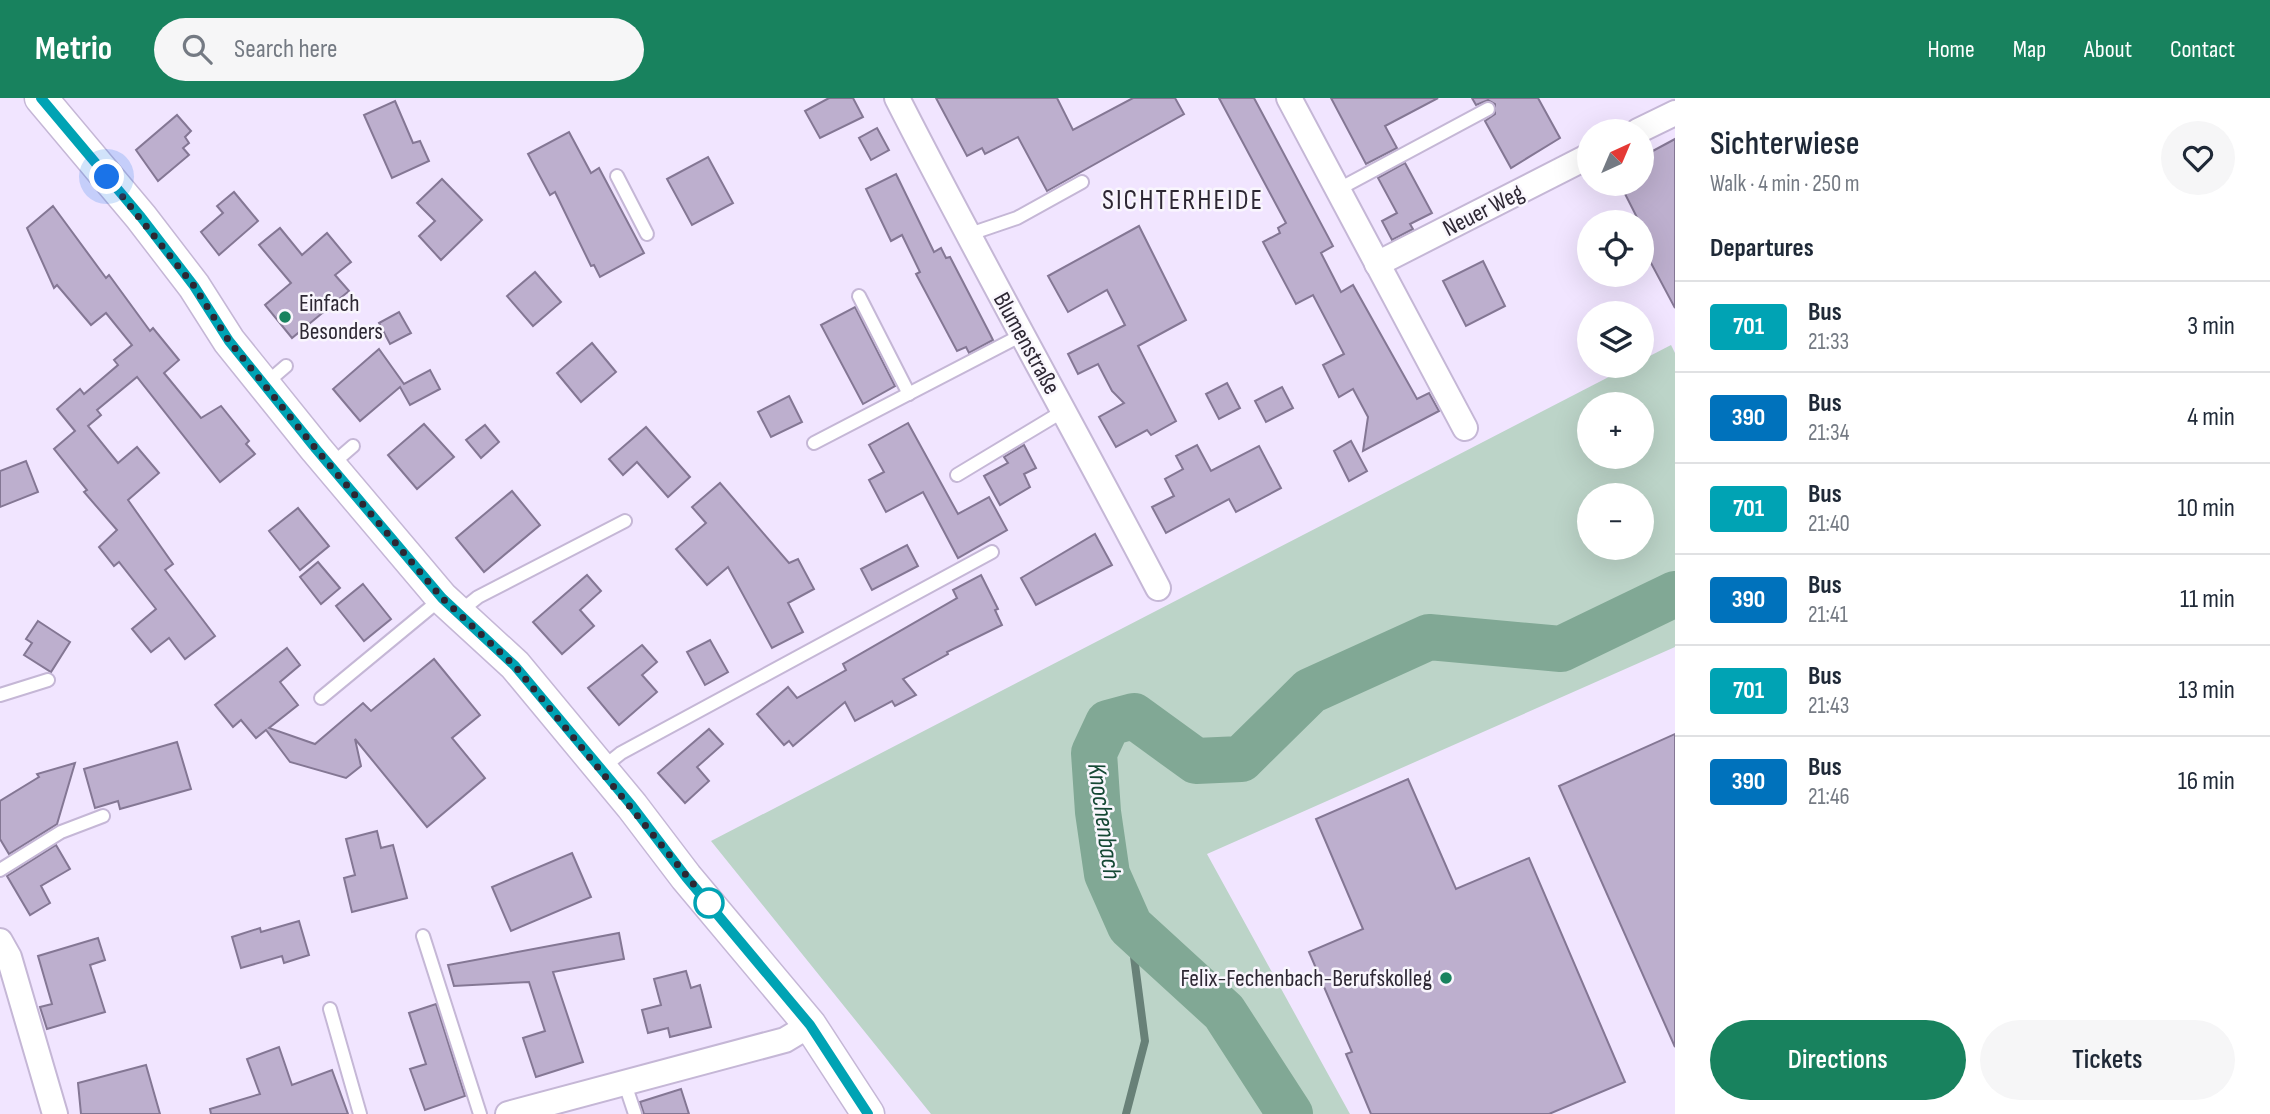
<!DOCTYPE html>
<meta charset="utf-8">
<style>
body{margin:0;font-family:"Sofia Sans Condensed",sans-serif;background:#f6f6f7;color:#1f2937;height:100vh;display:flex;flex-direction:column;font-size:26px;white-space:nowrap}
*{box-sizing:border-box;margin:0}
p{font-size:23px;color:#747a83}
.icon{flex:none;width:38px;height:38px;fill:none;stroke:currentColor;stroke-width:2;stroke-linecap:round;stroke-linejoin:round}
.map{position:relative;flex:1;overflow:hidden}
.drawer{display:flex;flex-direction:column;background:#fff;width:595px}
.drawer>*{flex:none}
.badge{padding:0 14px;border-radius:5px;font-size:24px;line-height:46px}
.needle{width:46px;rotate:44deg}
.buttons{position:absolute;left:1577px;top:21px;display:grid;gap:14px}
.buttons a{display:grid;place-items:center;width:77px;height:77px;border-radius:50%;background:#fff;box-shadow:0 7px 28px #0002;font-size:35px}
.you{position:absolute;width:35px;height:35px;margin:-18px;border:5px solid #fff;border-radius:50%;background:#1a73e8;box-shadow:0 0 0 10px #1a73e833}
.map>.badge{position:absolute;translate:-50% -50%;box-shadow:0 0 0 4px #fff}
h2{padding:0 35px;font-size:26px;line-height:63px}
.round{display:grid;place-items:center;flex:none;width:74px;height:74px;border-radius:37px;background:#f6f6f7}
.headline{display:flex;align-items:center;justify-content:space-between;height:119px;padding:0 35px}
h1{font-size:33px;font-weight:600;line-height:52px}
.action{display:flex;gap:14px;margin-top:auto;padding:14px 35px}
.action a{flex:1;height:80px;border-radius:42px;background:#18825e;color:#fff;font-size:28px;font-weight:600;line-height:80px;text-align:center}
.action a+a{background:#f6f6f7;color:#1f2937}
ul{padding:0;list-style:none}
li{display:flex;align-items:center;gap:21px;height:91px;padding:0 35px;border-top:2px solid #e0e1e3}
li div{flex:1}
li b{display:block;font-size:26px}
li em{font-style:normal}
li .badge{min-width:77px;font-weight:700;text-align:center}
header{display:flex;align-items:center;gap:42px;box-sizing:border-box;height:98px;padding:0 35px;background:#18825e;color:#fff}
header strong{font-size:33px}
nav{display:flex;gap:38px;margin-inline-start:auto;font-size:24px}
.search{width:490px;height:63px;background:#f6f6f7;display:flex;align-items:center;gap:18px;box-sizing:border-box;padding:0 24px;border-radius:38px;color:#747a83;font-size:26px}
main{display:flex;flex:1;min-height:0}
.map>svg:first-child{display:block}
.green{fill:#bcd4c8;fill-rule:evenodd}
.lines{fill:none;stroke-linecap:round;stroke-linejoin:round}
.stream{stroke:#688178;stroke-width:8}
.river{stroke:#81a895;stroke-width:46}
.building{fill:#bdafce;stroke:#847794;stroke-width:2}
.service-casing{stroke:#c5b7d6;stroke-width:16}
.minor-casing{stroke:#c5b7d6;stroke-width:28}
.tertiary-casing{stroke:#c5b7d6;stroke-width:35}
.service{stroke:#fff;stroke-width:12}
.minor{stroke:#fff;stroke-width:24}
.tertiary{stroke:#fff;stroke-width:32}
.line-casing{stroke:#fff;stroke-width:16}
.line{stroke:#00a3b4;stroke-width:10}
.walk{stroke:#2d2733;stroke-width:7;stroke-dasharray:0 12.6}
.poi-dot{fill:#18825e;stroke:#f9f6fd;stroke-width:2.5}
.stop-dot{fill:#fff;stroke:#00a3b4;stroke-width:3.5}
.labels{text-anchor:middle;stroke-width:5;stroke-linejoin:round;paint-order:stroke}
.street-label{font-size:24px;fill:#2d2733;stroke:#f9f6fd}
.poi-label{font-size:24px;fill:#2d2733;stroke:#f9f6fd;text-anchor:start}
.water-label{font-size:26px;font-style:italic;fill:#154834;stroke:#f9f6fd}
.quarter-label{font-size:28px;letter-spacing:2px;fill:#2d2733;stroke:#f9f6fd}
</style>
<header>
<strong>Metrio</strong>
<div class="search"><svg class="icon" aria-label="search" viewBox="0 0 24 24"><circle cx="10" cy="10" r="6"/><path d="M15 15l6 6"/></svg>Search here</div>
<nav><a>Home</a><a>Map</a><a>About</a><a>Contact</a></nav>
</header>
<main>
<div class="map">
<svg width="1675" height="1016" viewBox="0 0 1675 1016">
<rect width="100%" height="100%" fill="#f1e5ff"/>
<path class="green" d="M1671,247L1675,255V549L1207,756L1350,1016H931L711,743L1630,268H1642V262ZM1589,306H1642V359H1589ZM1589,397H1642V450H1589Z"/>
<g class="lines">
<polyline class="stream" points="1126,1016 1145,943 1130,828"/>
<polyline class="river" points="1290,1016 1224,914 1130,828 1107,776 1098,714 1094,655 1108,625 1134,618 1196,663 1241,661 1310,593 1429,539 1561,551 1675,496"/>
</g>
<g class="building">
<polygon points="829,0 853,0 863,19 820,40 805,13"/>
<polygon points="936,0 1057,0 1073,32 1133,0 1175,0 1184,16 1047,93 1018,39 985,56 982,50 967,58"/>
<polygon points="1219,0 1254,0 1333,148 1321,155 1341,194 1353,187 1417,301 1429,295 1439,313 1363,353 1368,319 1353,291 1339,299 1323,267 1344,256 1313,197 1296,206 1263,144 1280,135 1278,130 1286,125"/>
<polygon points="1331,0 1438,0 1385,28 1397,50 1366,66"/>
<polygon points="1472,0 1538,0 1560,40 1511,70 1485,23 1495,16 1495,6 1488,2 1476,7"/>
<polygon points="395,3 413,45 420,43 429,63 392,80 364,17"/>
<polygon points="177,17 191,33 185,39 189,45 183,50 189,57 158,83 136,52"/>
<polygon points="877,30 889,52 871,62 859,40"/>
<polygon points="569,34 591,75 599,70 644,155 600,179 594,167 591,168 555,94 550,97 528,56"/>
<polygon points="1675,41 1675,210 1643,150 1651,147 1620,86 1642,86 1642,64 1651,59 1649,55"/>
<polygon points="708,59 733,105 692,127 667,81"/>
<polygon points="1405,65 1432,115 1410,126 1413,131 1392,142 1382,123 1397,115 1378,80"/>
<polygon points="896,76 934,154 941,150 946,160 950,159 990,236 993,242 969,255 966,249 957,253 916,176 920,174 902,137 891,143 866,91"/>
<polygon points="442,81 482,122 441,162 419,138 435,123 417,105"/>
<polygon points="234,94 258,123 219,157 201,134 223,115 217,108"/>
<polygon points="53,108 106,180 109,177 150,233 153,230 179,262 164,275 201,320 221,308 249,343 246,346 255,356 220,384 137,279 97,312 101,317 88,328 118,365 137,349 159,375 128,402 173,466 165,472 215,538 185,561 169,540 151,554 132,531 156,511 119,464 114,468 99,449 117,432 84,394 87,392 54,351 75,333 57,311 80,291 84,296 118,267 114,262 132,247 106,215 91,227 57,187 54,190 27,130"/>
<polygon points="1139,128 1186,222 1138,248 1176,323 1151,337 1147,332 1116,349 1099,319 1124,305 1112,293 1098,266 1078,276 1068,256 1125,227 1107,192 1068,214 1048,178"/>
<polygon points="280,130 302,157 327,135 351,164 335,177 349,193 292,240 265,207 291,185 259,147"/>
<polygon points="1483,163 1505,208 1466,228 1443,183"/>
<polygon points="535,174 561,204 533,228 507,198"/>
<polygon points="855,209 895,288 863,306 821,227"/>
<polygon points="399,214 411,235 390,246 379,225"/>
<polygon points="592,245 616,274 581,304 557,275"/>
<polygon points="379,251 404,286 430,272 440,291 410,307 400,289 360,323 333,291"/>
<polygon points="1227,285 1240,310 1219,321 1206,296"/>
<polygon points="1282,289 1293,310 1266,324 1255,303"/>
<polygon points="789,298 802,324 771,339 758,314"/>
<polygon points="908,325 958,416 989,399 1007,432 958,460 923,394 886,414 869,382 884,374 869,347"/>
<polygon points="424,326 454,359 417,391 388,357"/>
<polygon points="485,327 499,344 481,360 466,342"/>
<polygon points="646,329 690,379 668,399 637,364 623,377 609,361"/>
<polygon points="1351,343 1367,373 1349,383 1334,353"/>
<polygon points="1024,347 1036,370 1024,376 1030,389 1000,407 984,378 1008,365 1004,359"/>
<polygon points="1197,347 1211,373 1259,348 1281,390 1236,414 1229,401 1166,435 1152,409 1174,398 1165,381 1183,371 1176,358"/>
<polygon points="26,363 38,394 0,409 0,373"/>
<polygon points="720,385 789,465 798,461 814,491 788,505 803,534 772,550 728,469 707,487 676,451 706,425 692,409"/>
<polygon points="512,393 540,427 484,474 456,440"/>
<polygon points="298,410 329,448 300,472 269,433"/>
<polygon points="1095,436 1112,467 1036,507 1021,480"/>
<polygon points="907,447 918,468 872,492 861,471"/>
<polygon points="318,464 340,490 321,506 300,479"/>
<polygon points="587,477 601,493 580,512 594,528 562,556 533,524"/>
<polygon points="981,477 998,511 995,512 1002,527 947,554 948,556 903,581 916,597 895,608 892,603 855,623 845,604 793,648 789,643 784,647 757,616 788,589 797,600 846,572 843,566 957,500 953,492"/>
<polygon points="363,486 391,521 364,543 336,508"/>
<polygon points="38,523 70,544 51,574 24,557 32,545 26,541"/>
<polygon points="710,542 728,574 705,587 687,554"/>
<polygon points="642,547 657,564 642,577 657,594 619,627 588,590"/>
<polygon points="287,550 300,567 280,584 298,607 269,630 315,646 363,605 371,613 434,561 480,617 452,640 485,680 427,729 355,641 361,668 346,680 290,664 266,632 256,640 241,622 233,629 215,607"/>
<polygon points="709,631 723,646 697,669 709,683 685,705 658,675"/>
<polygon points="1675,636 1675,949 1559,688"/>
<polygon points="177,644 191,691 120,711 118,703 95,710 84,671"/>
<polygon points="75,665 57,726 9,756 0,741 0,703 39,679 37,676"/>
<polygon points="1408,681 1456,791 1529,760 1625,984 1549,1016 1371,1016 1346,956 1352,954 1309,854 1363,831 1316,721"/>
<polygon points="377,733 381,750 393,747 407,800 352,814 344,780 355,777 346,741"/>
<polygon points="56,747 70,771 41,788 50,805 30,817 7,778"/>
<polygon points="572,755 591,799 511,833 492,789"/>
<polygon points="299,823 309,857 284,865 282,858 241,870 232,839 260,830 261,834"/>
<polygon points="619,835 624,861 553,874 583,964 536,979 523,940 545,933 529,884 454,888 448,867"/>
<polygon points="98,840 105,862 90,867 105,914 47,931 40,909 52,906 38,858"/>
<polygon points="686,873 691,890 700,887 711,929 670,939 668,930 648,935 642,912 661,907 654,881"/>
<polygon points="436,906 465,998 425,1012 410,971 426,966 409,915"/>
<polygon points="279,949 292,987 332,972 348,1016 211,1016 210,1011 260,996 247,961"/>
<polygon points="146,967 160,1016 81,1016 78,985"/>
<polygon points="681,991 689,1016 644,1016 640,1004"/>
</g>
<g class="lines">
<defs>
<g id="service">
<polyline points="617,78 647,136"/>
<polyline points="1337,92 1488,11"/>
<polyline points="967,137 1017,120 1082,84"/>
<polyline points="859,198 909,296"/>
<polyline points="264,287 286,268"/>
<polyline points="814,345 1022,237"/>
<polyline points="331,367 353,348"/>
<polyline points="957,377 1065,312"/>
<polyline points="458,515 478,499 625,423"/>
<polyline points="0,597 48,582"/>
<polyline points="321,600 442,500"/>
<polyline points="601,671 621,655 992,454"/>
<polyline points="0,772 61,734 103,718"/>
<polyline points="423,838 480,1016"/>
<polyline points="330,911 360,1016"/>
<polyline points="625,986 635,1016"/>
</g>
<g id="minor">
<path d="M897,0C981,165 1072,326 1158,490"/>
<polyline points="1289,0 1465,330"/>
<polyline points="1638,33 1675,15"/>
<polyline points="1377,166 1589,58"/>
<polyline points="0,843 9,859 55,1016"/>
<polyline points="508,1016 785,942 810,927"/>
</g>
<polyline id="tertiary" points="41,0 141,119 194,188 229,243 316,351 442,500 515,567 632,708 686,779 810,927 868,1016"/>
</defs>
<use href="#service" class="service-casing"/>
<use href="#minor" class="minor-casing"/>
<use href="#tertiary" class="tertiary-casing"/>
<use href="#service" class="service"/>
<use href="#minor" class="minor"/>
<use href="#tertiary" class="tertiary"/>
</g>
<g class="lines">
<defs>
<polyline id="line" points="41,0 141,119 194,188 229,243 316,351 442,500 515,568 632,708 686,779 810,927 868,1016"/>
</defs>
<use href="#line" class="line-casing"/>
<use href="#line" class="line"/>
<polyline class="walk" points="107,79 194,188 229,243 316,351 442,500 515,568 709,805"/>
</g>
<g class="poi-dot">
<circle cx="285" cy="219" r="7"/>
<circle cx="1446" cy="880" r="7"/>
</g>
<circle class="stop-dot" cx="709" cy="805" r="14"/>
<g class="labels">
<g class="street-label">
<text transform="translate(1483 112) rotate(-27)" y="8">Neuer Weg</text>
<text transform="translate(1027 245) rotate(61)" y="8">Blumenstraße</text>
</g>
<g class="poi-label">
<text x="299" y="213">Einfach<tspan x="299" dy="28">Besonders</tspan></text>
<text x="1432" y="888" text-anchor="end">Felix-Fechenbach-Berufskolleg</text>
</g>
<g class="water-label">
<text transform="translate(1105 723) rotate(82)" y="9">Knochenbach</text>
</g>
<g class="quarter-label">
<text x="1183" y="111">SICHTERHEIDE</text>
</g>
</g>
</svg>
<div class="buttons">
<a><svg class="needle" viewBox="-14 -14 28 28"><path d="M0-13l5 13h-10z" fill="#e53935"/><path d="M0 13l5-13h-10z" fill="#747a83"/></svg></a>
<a><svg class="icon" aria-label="locate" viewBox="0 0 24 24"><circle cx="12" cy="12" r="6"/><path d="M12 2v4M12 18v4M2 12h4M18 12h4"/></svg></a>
<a><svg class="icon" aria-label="layers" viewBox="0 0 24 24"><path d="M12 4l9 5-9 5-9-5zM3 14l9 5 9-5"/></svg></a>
<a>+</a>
<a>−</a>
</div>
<div class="you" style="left:107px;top:79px"></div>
</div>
<section class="drawer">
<div class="headline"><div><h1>Sichterwiese</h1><p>Walk · 4 min · 250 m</p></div><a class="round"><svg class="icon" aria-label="heart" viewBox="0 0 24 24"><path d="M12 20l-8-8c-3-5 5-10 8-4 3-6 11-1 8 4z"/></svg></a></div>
<h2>Departures</h2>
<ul>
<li><span class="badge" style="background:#00a3b4;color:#fff">701</span><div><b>Bus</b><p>21:33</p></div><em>3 min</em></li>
<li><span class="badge" style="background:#0072bc;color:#fff">390</span><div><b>Bus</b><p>21:34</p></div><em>4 min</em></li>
<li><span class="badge" style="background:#00a3b4;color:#fff">701</span><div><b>Bus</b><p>21:40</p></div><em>10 min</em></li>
<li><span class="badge" style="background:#0072bc;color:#fff">390</span><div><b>Bus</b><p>21:41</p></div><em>11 min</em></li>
<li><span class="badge" style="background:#00a3b4;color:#fff">701</span><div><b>Bus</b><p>21:43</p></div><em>13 min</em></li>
<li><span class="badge" style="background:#0072bc;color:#fff">390</span><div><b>Bus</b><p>21:46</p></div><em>16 min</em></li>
</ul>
<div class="action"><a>Directions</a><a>Tickets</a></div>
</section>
</main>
